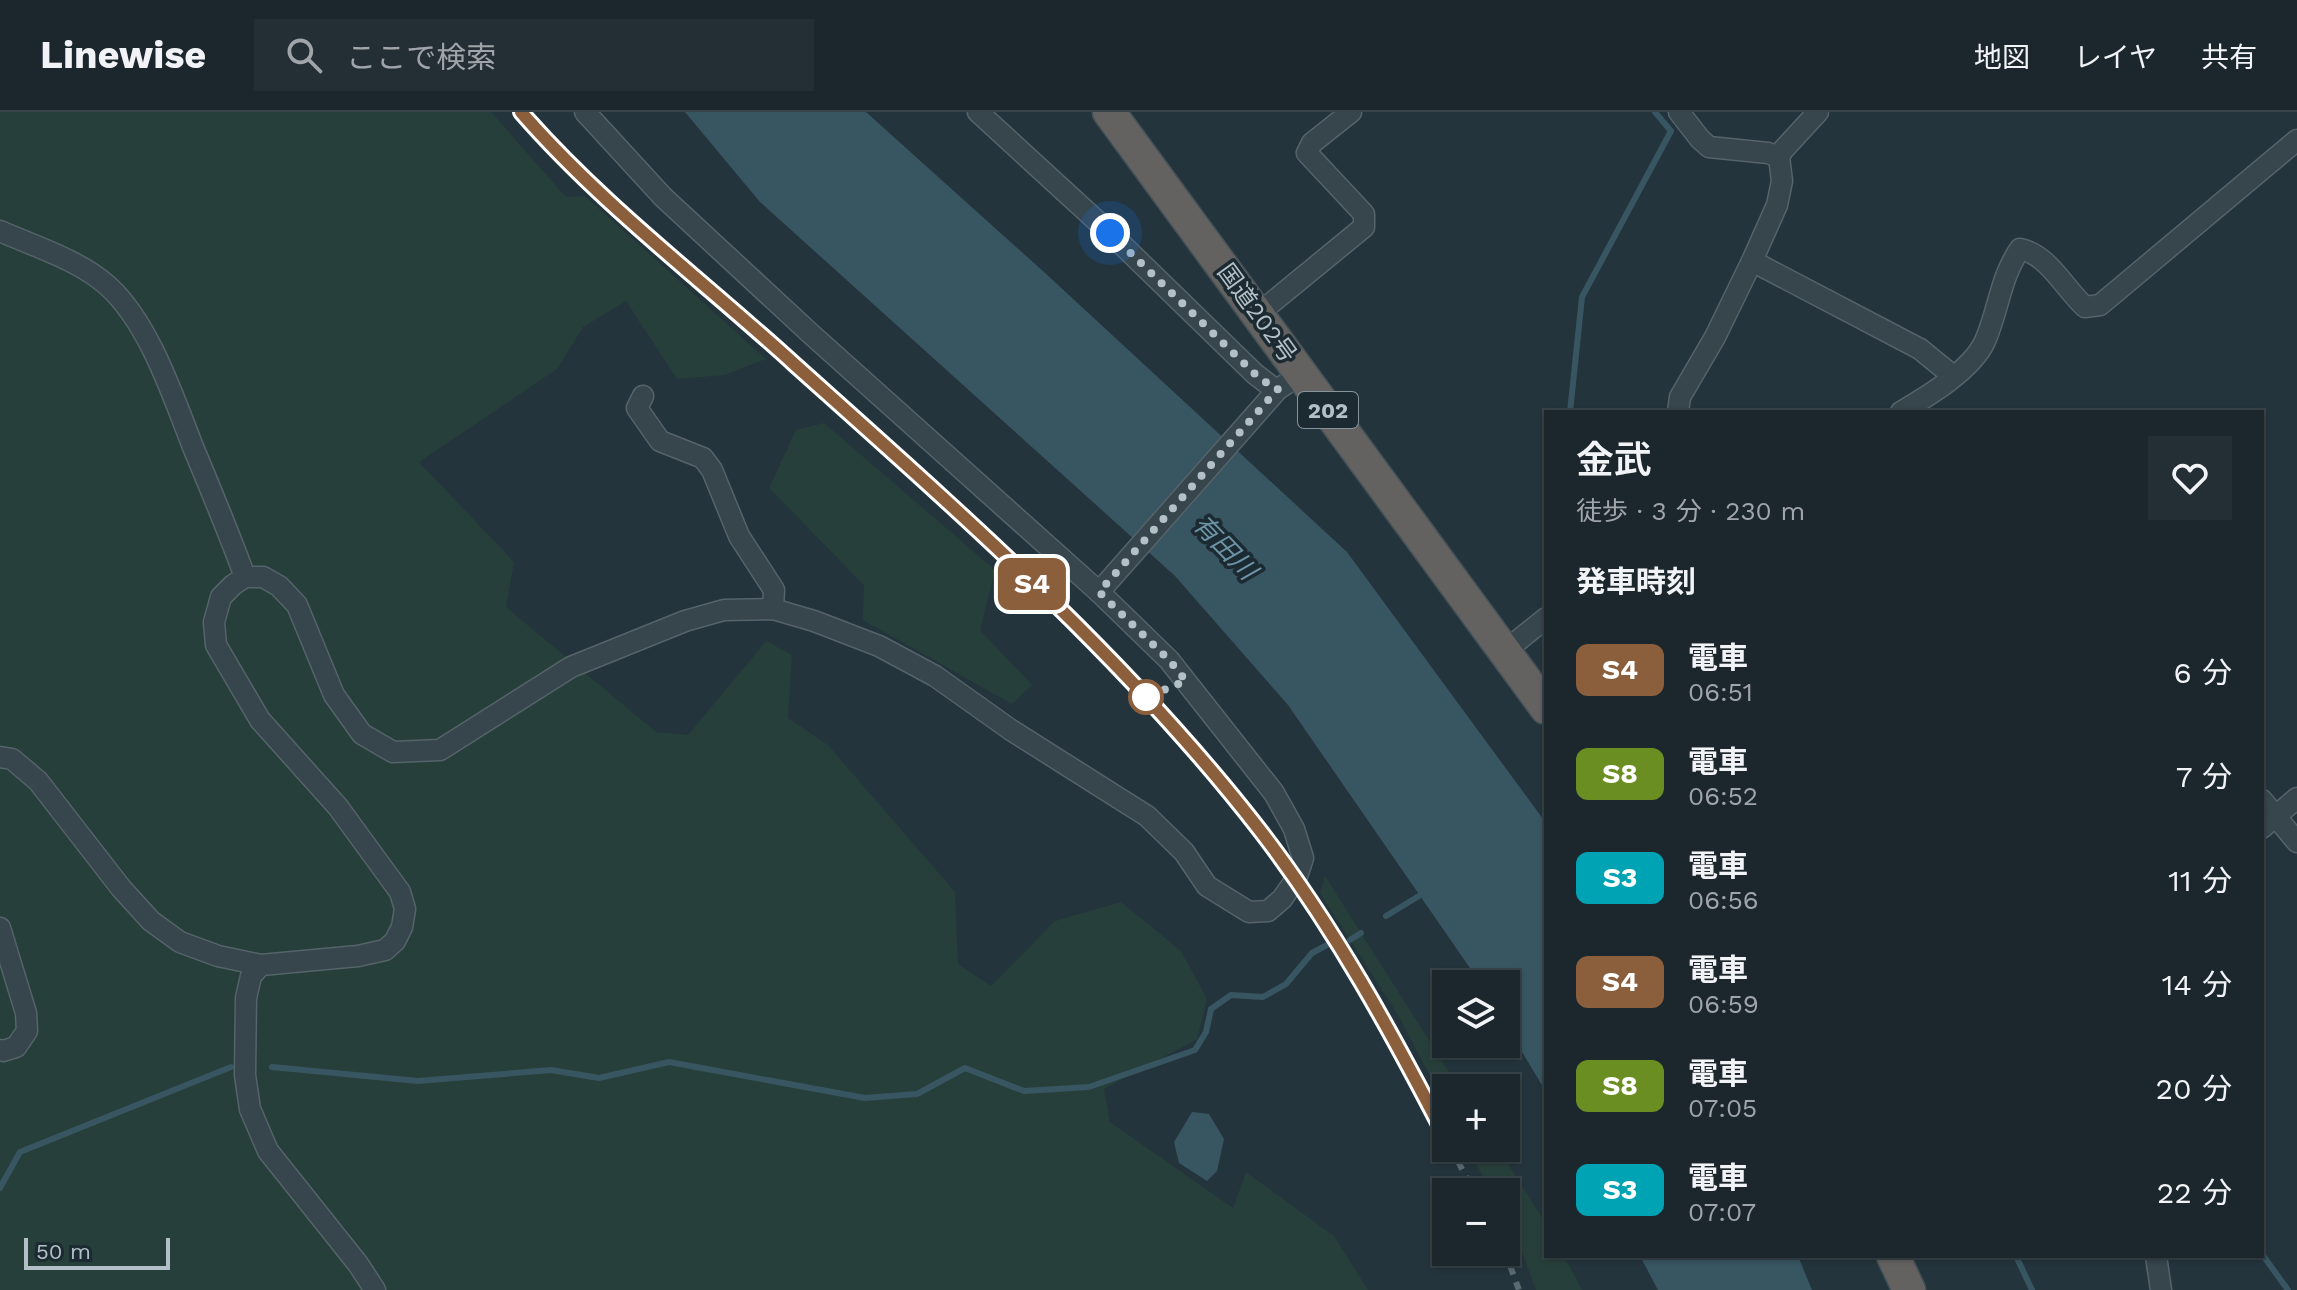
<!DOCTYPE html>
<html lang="ja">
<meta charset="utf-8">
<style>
body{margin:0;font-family:"Work Sans","Noto Sans JP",sans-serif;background:#242f35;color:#f1f3f6;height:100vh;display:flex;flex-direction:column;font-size:30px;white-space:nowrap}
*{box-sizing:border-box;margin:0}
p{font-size:26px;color:#a0a5aa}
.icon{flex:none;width:44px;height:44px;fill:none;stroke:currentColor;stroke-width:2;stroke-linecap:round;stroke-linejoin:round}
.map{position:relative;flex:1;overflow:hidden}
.panel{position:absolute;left:1544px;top:298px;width:720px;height:848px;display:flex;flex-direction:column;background:#1b272d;border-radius:0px;box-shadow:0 2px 6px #0004,0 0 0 2px #394449}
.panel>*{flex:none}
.badge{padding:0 16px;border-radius:12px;font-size:28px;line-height:52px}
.tools{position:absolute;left:1432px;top:858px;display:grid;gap:16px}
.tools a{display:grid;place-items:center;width:88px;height:88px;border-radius:0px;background:#1b272d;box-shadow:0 2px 6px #0004,0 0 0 2px #394449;font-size:40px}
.scale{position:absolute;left:24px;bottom:20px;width:146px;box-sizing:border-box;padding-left:8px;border:4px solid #b3c0c7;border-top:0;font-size:22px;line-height:28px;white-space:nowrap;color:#b3c0c7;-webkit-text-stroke:6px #1c2a31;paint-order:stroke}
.you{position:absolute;width:40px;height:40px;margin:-20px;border:6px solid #fff;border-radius:50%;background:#1a73e8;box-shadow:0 0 0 12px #1a73e833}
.map>.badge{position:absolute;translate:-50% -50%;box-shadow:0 0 0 4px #fff}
h2{padding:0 32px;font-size:30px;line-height:72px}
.round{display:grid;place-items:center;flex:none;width:84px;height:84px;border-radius:0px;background:#242f35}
.head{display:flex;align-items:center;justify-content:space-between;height:136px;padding:0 32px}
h1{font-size:38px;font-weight:600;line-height:60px}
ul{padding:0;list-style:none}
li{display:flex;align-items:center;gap:24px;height:104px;padding:0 32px}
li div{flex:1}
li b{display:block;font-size:30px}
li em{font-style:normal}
li .badge{min-width:88px;font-weight:700;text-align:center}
header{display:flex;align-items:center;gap:48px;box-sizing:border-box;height:112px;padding:0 40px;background:#1b272d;border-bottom:2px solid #394449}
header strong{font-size:38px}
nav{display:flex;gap:44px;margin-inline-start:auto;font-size:28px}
.search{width:560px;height:72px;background:#242f35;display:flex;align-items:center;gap:20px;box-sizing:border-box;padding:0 28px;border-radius:0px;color:#a0a5aa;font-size:30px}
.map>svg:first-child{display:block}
.green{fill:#273f3a}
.water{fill:#385562}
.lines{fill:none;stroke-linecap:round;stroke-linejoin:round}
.stream{stroke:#385562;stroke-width:6}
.minor-casing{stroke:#55636a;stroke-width:23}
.trunk-casing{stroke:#425057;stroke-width:35}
.minor{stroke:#37454c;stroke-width:20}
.trunk{stroke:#646260;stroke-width:32}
.rail{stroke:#596b73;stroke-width:6;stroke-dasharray:8 8;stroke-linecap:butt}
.line-casing{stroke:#fff;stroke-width:18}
.line{stroke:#8b5e3c;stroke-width:12}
.walk{stroke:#b3c0c7;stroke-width:8;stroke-dasharray:0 14.4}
.stop-dot{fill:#fff;stroke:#8b5e3c;stroke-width:4}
.labels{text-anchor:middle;stroke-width:7;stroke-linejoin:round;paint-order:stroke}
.shield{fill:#1c2a31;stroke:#86939a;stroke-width:2}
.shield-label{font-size:22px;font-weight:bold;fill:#b3c0c7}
.street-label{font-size:24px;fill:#b3c0c7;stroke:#1c2a31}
.water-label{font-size:26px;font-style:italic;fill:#6d94a6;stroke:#1c2a31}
</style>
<header>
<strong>Linewise</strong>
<div class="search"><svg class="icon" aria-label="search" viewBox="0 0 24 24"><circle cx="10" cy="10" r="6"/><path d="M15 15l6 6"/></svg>ここで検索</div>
<nav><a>地図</a><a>レイヤ</a><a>共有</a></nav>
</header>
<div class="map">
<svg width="2297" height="1178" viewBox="0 0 2297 1178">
<rect width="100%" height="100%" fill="#24343c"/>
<g class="green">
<polygon points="0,0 491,0 566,85 585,84 766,247 724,263 677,267 626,189 583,215 557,257 419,350 514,450 506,495 656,620 688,623 766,529 792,543 788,606 828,633 955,780 958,852 991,874 1055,809 1121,790 1181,839 1207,887 1197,927 1104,977 1110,1010 1233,1096 1246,1060 1334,1124 1368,1178 0,1178"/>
<polygon points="824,311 995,458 980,518 1032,573 1012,592 863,508 864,473 769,376 796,318"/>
<polygon points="1325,764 1459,976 1446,976 1446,994 1398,903 1320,781"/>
<polygon points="1468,1036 1498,1036 1546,1112 1546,1144 1564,1144 1582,1178 1536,1178 1519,1133 1506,1108 1506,1080 1491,1080"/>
</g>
<g class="water">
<polygon points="685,0 866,0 1044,160 1347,440 1546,711 1546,980 1506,913 1506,872 1481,872 1288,593 1175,464 760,90"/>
<polygon points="1192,1000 1209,1002 1224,1027 1217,1059 1207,1069 1179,1051 1174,1030"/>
<polygon points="1640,1144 1798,1144 1812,1178 1658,1178"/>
</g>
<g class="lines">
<g class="stream">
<polyline points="1570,300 1582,185 1671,19 1655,0"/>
<polyline points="1386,804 1427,779"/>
<polyline points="1350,828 1361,821"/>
<polyline points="272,955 418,969 551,958 599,966 669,950 865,986 917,982 965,956 1024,979 1089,975 1195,938 1206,920 1211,897 1231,883 1263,885 1286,872 1312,841 1327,833"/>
<polyline points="0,1076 20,1040 231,955"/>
<polyline points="2262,1142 2288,1178"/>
<polyline points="2016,1144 2032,1178"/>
</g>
<defs>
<g id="minor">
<polyline points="978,0 1110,121 1255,262 1272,275 1278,277"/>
<polyline points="1679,0 1700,27 1709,35 1768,41 1779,45"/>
<path d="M0,119C36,135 79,148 108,174C149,211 173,284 193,335C211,378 229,421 245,465"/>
<polyline points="1752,149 1920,237 1953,264"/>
<polyline points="1258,202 1364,115 1364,102 1307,41 1312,31 1351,0"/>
<polyline points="643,284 637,296 660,329 703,346 712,358 739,424 774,478 773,497"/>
<polyline points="1678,300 1680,285 1715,225 1752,149 1777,93 1782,69 1779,45 1783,38 1818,0"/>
<path d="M1901,300C1928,284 1972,258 1985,229C1999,197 2000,166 2020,137C2049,143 2064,176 2085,195L2100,193L2297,28"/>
<polyline points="1099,480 1278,277 1286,272"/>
<polyline points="1505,539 1546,506"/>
<polyline points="0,645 12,647 38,669 121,776 151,809 180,830 218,844 261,853"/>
<polyline points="2262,688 2297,730"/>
<polyline points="2262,716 2297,686"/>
<polyline points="0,816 26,901 27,919 16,935 3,939 0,938"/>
<polyline points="2156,1144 2161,1178"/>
<polyline points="375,1178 358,1152 268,1039 250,997 245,963 246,886 251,864 261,853 358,844 385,838 395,829 402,815 405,797 400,780 338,695 260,608 216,533 214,510 221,485 233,473 245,465 263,465 279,474 297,493 334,583 362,622 393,640 440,638 571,555 685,509 724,498 773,497 814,509 879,534 935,564 1011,618 1147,704 1184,740 1207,774 1249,800 1268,799 1282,787 1296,767 1303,746 1294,717 1274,681 1169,548 1099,480 811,222 663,85 585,0"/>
</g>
<g id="trunk">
<polyline points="1109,0 1546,596"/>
<polyline points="1893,1144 1909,1178"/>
</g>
</defs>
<use href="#minor" class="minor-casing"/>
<use href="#trunk" class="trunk-casing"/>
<use href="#minor" class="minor"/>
<use href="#trunk" class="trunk"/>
<g class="rail">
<path d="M521,0C604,95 706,171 798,256C960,403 1128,547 1262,721C1334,815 1392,921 1446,1026"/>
<polyline points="1451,1036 1474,1080"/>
<polyline points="1505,1140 1519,1178"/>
</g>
</g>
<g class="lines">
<defs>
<path id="line" d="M521,0C602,93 702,168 793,251C957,398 1127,546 1262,721C1334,815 1392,921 1446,1026"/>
</defs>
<use href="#line" class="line-casing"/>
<use href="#line" class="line"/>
<polyline class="walk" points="1110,121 1255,262 1272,275 1278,277 1099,480 1169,548 1186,569 1146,585"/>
</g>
<circle class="stop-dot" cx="1146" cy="585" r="16"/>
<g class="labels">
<rect class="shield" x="1298" y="280" width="60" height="36" rx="6"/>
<g class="shield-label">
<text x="1328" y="306">202</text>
</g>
<g class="street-label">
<text transform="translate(1257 201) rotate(54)" y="8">国道202号</text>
</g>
<g class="water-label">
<text transform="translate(1225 435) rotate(46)" y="9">有田川</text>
</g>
</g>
</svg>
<div class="tools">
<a><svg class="icon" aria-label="layers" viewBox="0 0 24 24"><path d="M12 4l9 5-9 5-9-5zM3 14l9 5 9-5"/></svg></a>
<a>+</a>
<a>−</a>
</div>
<div class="scale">50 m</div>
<div class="you" style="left:1110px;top:121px"></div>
<b class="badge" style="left:1032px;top:472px;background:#8b5e3c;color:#fff">S4</b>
<section class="panel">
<div class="head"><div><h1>金武</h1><p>徒歩 · 3 分 · 230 m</p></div><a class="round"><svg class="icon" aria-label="heart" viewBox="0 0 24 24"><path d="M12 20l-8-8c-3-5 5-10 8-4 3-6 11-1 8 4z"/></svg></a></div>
<h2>発車時刻</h2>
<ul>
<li><span class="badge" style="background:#8b5e3c;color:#fff">S4</span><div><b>電車</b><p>06:51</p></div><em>6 分</em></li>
<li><span class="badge" style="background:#6b8e23;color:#fff">S8</span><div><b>電車</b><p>06:52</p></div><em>7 分</em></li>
<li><span class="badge" style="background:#00a3b4;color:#fff">S3</span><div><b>電車</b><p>06:56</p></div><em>11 分</em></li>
<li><span class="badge" style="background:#8b5e3c;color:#fff">S4</span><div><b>電車</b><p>06:59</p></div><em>14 分</em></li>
<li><span class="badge" style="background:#6b8e23;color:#fff">S8</span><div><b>電車</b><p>07:05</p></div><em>20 分</em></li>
<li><span class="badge" style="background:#00a3b4;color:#fff">S3</span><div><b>電車</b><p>07:07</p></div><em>22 分</em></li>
</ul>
</section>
</div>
